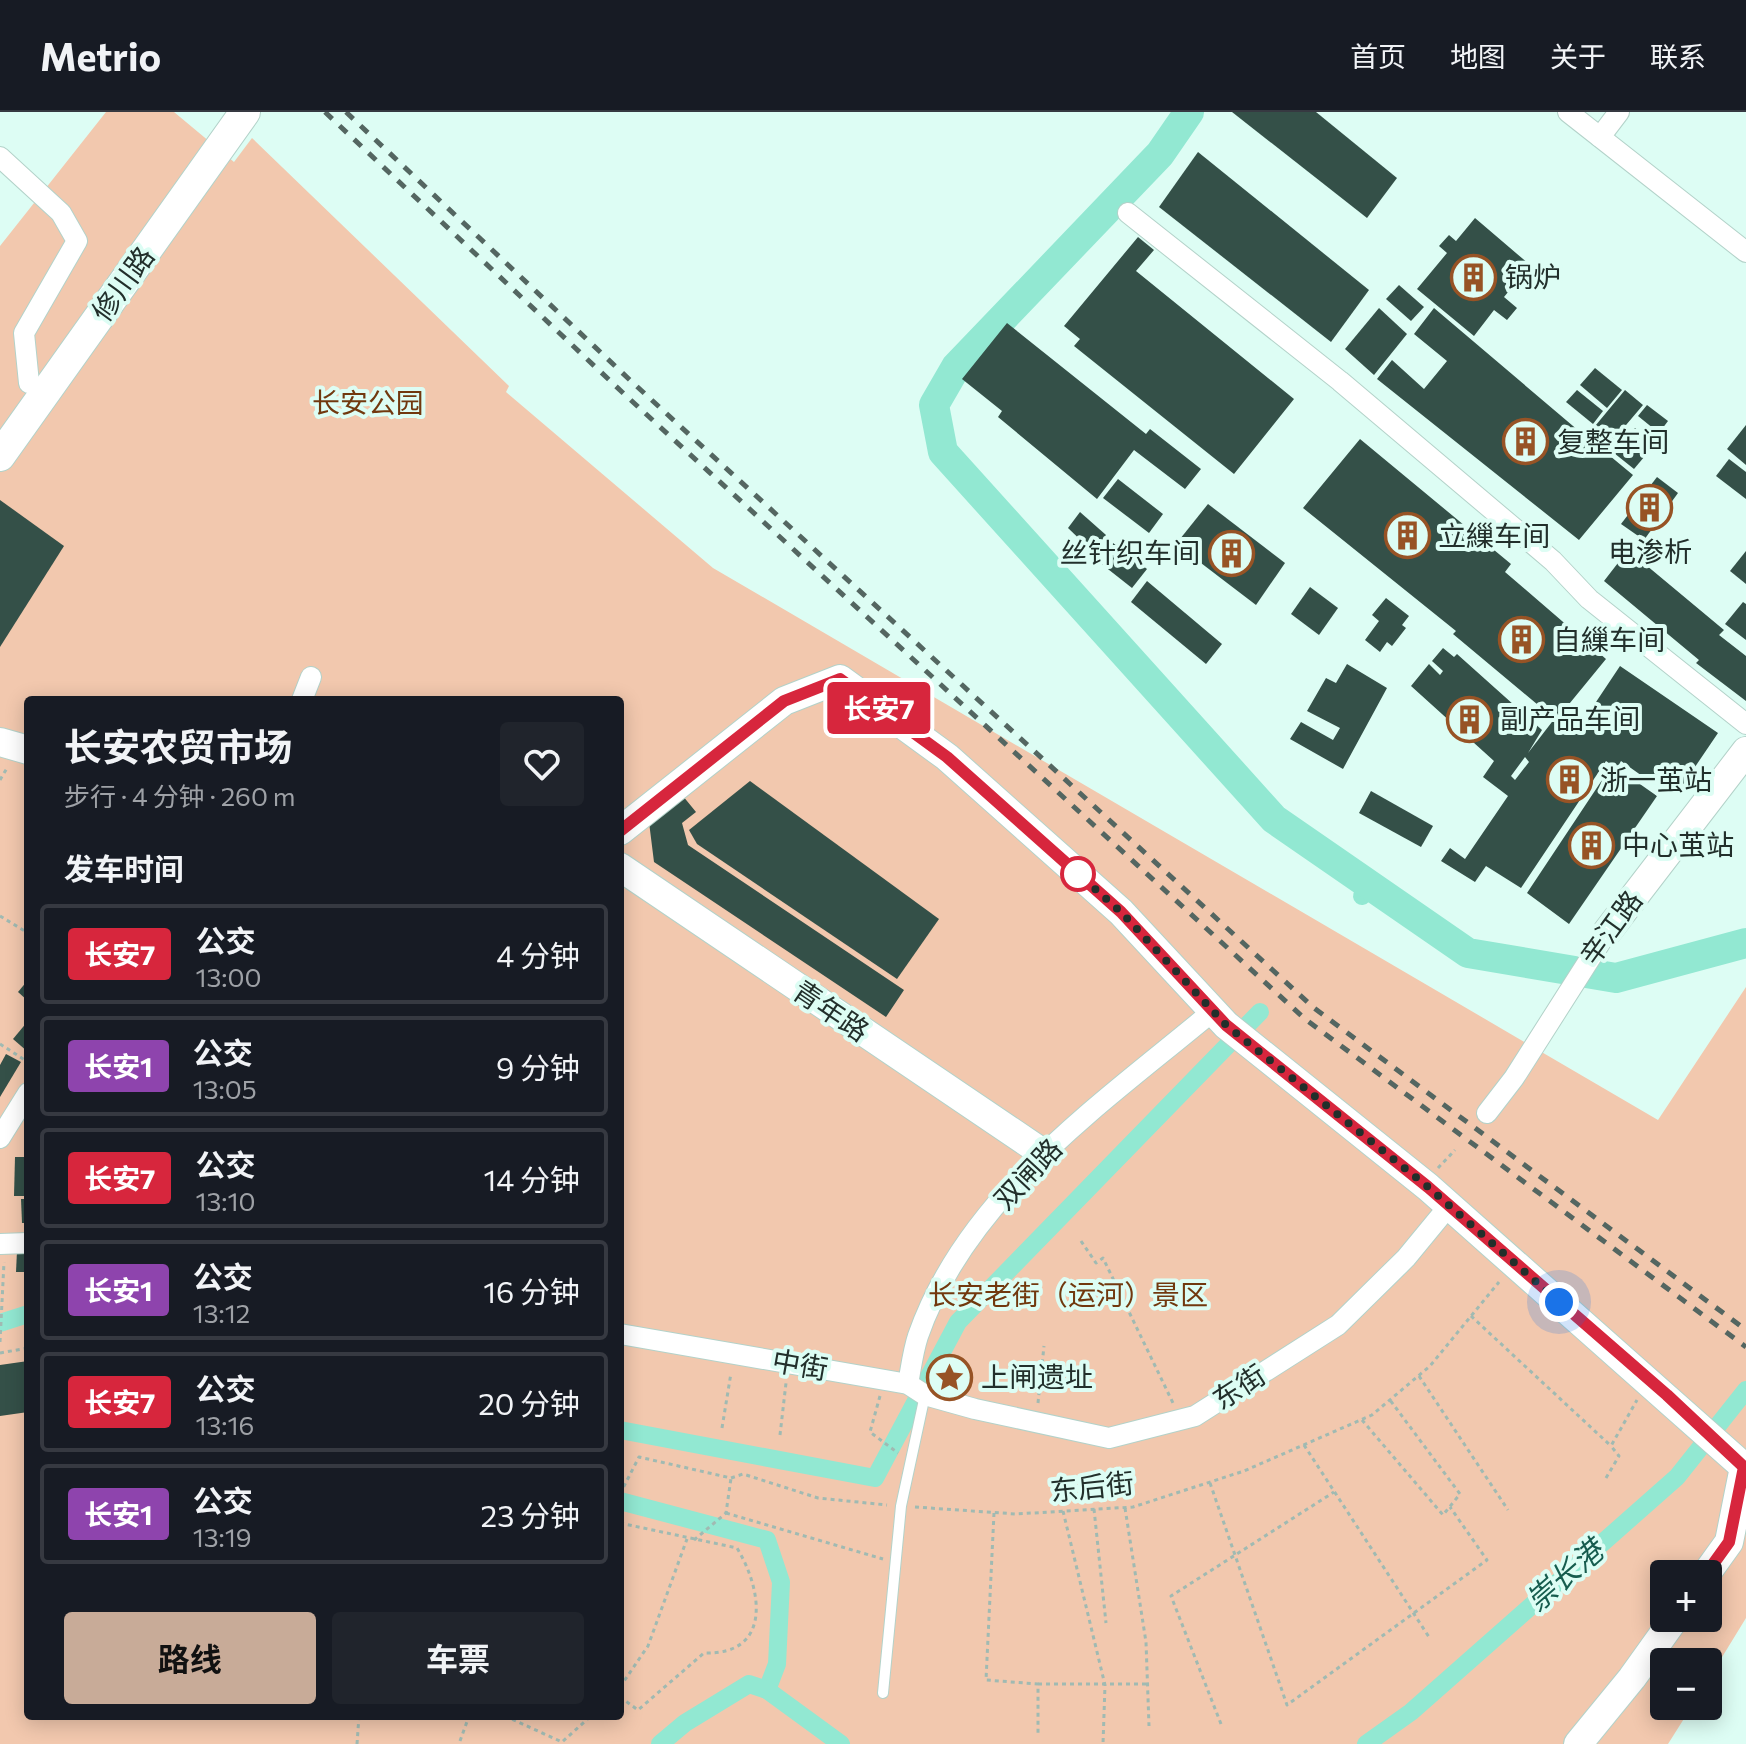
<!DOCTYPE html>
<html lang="zh">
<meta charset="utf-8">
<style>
body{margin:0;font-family:Commissioner,"Noto Sans SC",sans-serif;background:#20242c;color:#f1f3f6;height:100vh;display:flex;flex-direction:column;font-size:30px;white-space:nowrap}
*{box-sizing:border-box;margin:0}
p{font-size:26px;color:#9ea1a6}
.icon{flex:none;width:44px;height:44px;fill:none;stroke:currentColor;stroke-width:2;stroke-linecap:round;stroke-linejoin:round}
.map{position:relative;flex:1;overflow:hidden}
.sheet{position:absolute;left:24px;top:584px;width:600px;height:1024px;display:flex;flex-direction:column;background:#171b24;border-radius:8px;box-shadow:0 4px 20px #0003}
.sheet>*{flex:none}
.badge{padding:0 16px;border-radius:6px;font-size:28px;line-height:52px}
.buttons{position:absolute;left:1650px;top:1448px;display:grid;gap:16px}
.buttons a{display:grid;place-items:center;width:72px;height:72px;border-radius:8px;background:#171b24;box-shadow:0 4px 20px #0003;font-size:40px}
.you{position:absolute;width:40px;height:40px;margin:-20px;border:6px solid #fff;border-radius:50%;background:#1a73e8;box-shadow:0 0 0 12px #1a73e833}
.map>.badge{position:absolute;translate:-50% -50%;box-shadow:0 0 0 4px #fff}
h2{padding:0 40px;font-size:30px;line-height:72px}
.round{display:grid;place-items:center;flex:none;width:84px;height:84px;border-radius:8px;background:#20242c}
.head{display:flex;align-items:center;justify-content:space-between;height:136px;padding:0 40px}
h1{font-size:38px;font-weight:700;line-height:60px}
.cta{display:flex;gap:16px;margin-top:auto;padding:16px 40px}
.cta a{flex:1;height:92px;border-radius:8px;background:#c8ab98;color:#111;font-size:32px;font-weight:700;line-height:92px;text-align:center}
.cta a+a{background:#20242c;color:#f1f3f6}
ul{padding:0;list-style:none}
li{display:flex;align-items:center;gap:24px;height:100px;margin:0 16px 12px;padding:0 24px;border:4px solid #363941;border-radius:8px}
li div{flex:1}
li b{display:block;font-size:30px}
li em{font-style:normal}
li .badge{min-width:88px;font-weight:700;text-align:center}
header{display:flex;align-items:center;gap:48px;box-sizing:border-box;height:112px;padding:0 40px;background:#171b24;border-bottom:2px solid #363941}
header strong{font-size:38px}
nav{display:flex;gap:44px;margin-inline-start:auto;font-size:28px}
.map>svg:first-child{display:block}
.green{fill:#f2c8ae;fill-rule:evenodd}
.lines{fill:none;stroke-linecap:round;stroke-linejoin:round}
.canal{stroke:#92e8d2;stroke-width:18}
.river{stroke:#92e8d2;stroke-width:30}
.building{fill:#345048;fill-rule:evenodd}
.lane-casing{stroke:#b3d2c9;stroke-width:12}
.street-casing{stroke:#b3d2c9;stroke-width:22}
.secondary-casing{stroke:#b3d2c9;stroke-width:30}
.primary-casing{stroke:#b3d2c9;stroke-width:32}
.path{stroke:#a0bab2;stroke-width:3;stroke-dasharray:4 4;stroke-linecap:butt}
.lane{stroke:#fff;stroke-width:10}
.street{stroke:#fff;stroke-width:20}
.secondary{stroke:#fff;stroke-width:28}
.primary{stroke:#fff;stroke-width:30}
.rail{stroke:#546661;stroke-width:5;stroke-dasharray:10 10;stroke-linecap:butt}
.line-casing{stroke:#fff;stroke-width:18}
.line{stroke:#d7263d;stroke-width:12}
.walk{stroke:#222f2b;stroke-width:8;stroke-dasharray:0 14.4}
.stop-dot{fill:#fff;stroke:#d7263d;stroke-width:4}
.labels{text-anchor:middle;stroke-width:8;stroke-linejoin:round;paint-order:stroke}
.poi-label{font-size:28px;fill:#222f2b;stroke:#ddfdf4;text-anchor:start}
.street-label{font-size:28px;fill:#222f2b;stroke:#ddfdf4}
.park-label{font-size:28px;fill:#71380e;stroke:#ddfdf4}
.water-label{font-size:30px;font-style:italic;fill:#165c4e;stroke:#ddfdf4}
</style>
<header>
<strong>Metrio</strong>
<nav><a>首页</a><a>地图</a><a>关于</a><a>联系</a></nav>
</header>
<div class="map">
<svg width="1746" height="1632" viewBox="0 0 1746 1632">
<rect width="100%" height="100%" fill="#ddfdf4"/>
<path class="green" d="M106,0H174L234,50L252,26L509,274L506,280L713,456L1658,1008L1746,875V1506L1708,1568V1550H1664V1594H1692L1668,1632H0V134ZM28,588H620V1604H28ZM1664,1462H1708V1506H1664Z"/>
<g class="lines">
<g class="canal">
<polyline points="1362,784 1371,773"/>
<polyline points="0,1211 28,1202"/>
<polyline points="620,1318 875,1366 958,1210 1260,900"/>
<polyline points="620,1389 767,1428 781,1470 777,1552 767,1578"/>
<polyline points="660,1632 685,1611 749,1572 767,1578 841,1632"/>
<polyline points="1366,1632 1411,1600 1677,1365 1746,1278"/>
</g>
<polyline class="river" points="1189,0 1160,42 956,255 934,293 943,340 1274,707 1468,841 1616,866 1746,831"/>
</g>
<g class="building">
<polygon points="1232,0 1316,0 1397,66 1367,106"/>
<polygon points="1198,40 1369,178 1331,230 1159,95"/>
<polygon points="1475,106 1530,153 1504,185 1517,196 1507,208 1494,198 1474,224 1417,177 1447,141 1439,134 1449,123 1456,129"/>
<polygon points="1138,125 1154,138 1136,159 1294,287 1234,362 1074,234 1080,227 1064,214"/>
<polygon points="1399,173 1424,195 1411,209 1386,187"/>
<polygon points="1379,196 1407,222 1374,263 1345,237"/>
<polygon points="1434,196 1586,325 1625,278 1643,293 1604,339 1633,363 1579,428 1377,267 1392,248 1424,277 1447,249 1414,222"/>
<polygon points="1007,211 1146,322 1150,317 1201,357 1185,377 1134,338 1097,387 998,305 1002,299 962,267"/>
<polygon points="1595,256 1622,278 1607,296 1580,273"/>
<polygon points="1577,278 1603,299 1593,312 1566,290"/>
<polygon points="1647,293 1668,309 1659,321 1638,304"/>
<polygon points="1746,313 1746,353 1727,337"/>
<polygon points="1635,316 1655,332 1634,357 1614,341"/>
<polygon points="1360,327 1511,452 1505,460 1606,547 1556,608 1453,522 1456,519 1303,396"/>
<polygon points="1729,347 1746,360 1746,387 1716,364"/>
<polygon points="1657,365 1678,381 1644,428 1621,412"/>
<polygon points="1118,367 1163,402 1149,421 1103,386"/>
<polygon points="0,388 64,434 0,535"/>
<polygon points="1208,392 1285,451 1256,493 1176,432"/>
<polygon points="1080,400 1106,423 1093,440 1068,416"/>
<polygon points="1113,431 1147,457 1132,476 1099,450"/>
<polygon points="1628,438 1724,518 1719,523 1746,544 1746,589 1696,551 1699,548 1604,469"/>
<polygon points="1746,439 1746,472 1730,459"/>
<polygon points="1147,469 1222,532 1206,552 1131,490"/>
<polygon points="1310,475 1338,496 1319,523 1291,502"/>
<polygon points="1386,486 1409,504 1402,513 1406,516 1392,534 1387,530 1380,540 1365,528 1379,509 1372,503"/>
<polygon points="1743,490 1746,492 1746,528 1725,512"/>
<path d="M1443,536L1454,545L1457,542L1542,618L1528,641L1555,606L1574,623L1620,554L1718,621L1678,680L1655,665L1652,671L1621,649L1617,656L1657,684L1569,812L1527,781L1612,653L1606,649L1521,776L1486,754L1475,770L1441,749L1450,736L1465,747L1508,684L1483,665L1494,649L1411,574L1429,552L1440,563L1443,559L1432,549ZM1525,645L1529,650L1515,668L1511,664Z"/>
<polygon points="1347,552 1387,576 1343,657 1290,627 1301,610 1333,628 1340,616 1307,599 1326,566 1336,571"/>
<polygon points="750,669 939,807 897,867 697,732 689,718"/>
<polygon points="678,678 696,700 682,711 688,733 904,878 886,905 654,750 648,702"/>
<polygon points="1371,679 1433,714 1421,735 1359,701"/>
<polygon points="28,868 28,889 18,880"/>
<polygon points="28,909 28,940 13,927"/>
<polygon points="6,942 21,950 0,985 0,953"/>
<polygon points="15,1045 28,1045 28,1084 14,1084"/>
<polygon points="21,1087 28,1087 28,1111 22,1111"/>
<polygon points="17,1139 28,1139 28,1160 16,1160"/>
<polygon points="28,1249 28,1300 0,1304 0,1253"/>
</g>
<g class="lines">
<defs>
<polyline id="lane" points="883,1581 901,1394 925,1283"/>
<g id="street">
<polyline points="1568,0 1746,140"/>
<polyline points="1600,25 1619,0"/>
<polyline points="0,45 61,101 77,129 24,221 29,271"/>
<polyline points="1128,101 1340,269 1553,449 1589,487 1746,612"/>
<polyline points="302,588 311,565"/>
<polyline points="1487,1001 1514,966 1607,820"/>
<polyline points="0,1026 28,981"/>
<polyline points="0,1132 28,1131"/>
<polyline points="620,1222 908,1272 925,1283 975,1297 1109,1326 1195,1304 1338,1213 1406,1146 1448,1095"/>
<path d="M908,1272C911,1256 913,1239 918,1224C967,1083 1103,991 1213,899"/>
</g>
<g id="secondary">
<polyline points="0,630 28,638"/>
<polyline points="620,719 784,589 840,567 947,645 1121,800 1226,913 1428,1075 1744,1355 1729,1430 1706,1462"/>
<polyline points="620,755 1043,1041"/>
<polyline points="1607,820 1746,639"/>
<polyline points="1578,1632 1632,1566 1675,1506"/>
</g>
<polyline id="primary" points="0,344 245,0"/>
</defs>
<use href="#lane" class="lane-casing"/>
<use href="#street" class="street-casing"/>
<use href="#secondary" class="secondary-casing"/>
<use href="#primary" class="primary-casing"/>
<g class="path">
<polyline points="0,668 7,656"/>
<polyline points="0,804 28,821"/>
<polyline points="0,932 28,950"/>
<polyline points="1438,1056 1455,1038"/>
<polyline points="1081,1129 1096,1151 1103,1146 1173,1291"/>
<polyline points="1471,1204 1611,1334"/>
<polyline points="0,1230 4,1150"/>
<polyline points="0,1241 28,1236"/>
<polyline points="1419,1264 1508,1398"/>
<polyline points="880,1284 870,1320 898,1341"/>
<polyline points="1038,1291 1044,1234"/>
<polyline points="1362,1308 1443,1403 1460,1382 1390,1288"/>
<polyline points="722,1316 731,1261"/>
<polyline points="780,1323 786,1271"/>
<polyline points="1304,1333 1429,1525"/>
<polyline points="1606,1366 1619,1344 1611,1334 1637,1288"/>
<polyline points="1210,1371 1287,1593 1487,1448 1450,1395"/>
<polyline points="620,1382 639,1345 731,1366 743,1362 818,1386 887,1393"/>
<polyline points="915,1395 1016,1402 1133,1395 1244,1359 1372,1303 1430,1254 1499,1170"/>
<polyline points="1125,1396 1146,1530 1149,1614"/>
<polyline points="1094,1397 1106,1511"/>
<polyline points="1063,1399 1105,1573 1103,1632"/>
<polyline points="726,1401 883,1447"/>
<polyline points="994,1401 986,1568 1038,1572 1038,1624"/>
<path d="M620,1411L737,1436C762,1477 773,1543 704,1541L638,1598L620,1585"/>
<polyline points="694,1428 726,1401 731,1366"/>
<polyline points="1038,1572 1150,1572"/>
<polyline points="620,1575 648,1534 687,1427"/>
<polyline points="505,1604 562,1630 591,1604"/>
<polyline points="1221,1612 1171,1484 1334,1380"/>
<polyline points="460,1629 469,1604"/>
<polyline points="357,1632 359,1604"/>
</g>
<use href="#lane" class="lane"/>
<use href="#street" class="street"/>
<use href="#secondary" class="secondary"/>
<use href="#primary" class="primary"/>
<g class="rail">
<polyline points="325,0 622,280 1305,907 1746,1235"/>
<polyline points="346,0 631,269 1314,896 1746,1218"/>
</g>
</g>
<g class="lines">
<defs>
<polyline id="line" points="620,719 784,589 840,567 947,645 1121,800 1226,913 1428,1075 1667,1283 1744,1355 1729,1430 1706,1462"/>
</defs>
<use href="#line" class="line-casing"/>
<use href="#line" class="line"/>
<polyline class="walk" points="1078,762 1076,760 1121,800 1226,913 1428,1075 1559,1190"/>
</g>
<defs>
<symbol id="building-ring" viewBox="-11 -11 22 22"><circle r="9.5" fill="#ddfdf4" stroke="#975325" stroke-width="1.5"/><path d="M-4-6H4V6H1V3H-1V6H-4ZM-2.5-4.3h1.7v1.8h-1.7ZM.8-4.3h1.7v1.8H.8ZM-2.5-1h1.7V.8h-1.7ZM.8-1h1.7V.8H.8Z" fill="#975325"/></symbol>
<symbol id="sight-ring" viewBox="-11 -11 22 22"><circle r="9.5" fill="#ddfdf4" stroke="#975325" stroke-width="1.5"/><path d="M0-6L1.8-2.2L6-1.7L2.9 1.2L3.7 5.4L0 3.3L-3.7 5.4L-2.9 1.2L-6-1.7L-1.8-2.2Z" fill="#975325"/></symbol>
</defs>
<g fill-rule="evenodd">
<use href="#building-ring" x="1448" y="140" width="51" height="51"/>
<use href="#building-ring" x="1500" y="304" width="51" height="51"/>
<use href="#building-ring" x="1624" y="370" width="51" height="51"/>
<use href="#building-ring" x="1382" y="398" width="51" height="51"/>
<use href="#building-ring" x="1206" y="416" width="51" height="51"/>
<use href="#building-ring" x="1496" y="502" width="51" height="51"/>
<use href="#building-ring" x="1444" y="582" width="51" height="51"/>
<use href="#building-ring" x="1544" y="642" width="51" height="51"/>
<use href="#building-ring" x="1566" y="708" width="51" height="51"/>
<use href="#sight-ring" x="924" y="1240" width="51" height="51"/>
</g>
<circle class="stop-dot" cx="1078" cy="762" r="16"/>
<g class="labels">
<g class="poi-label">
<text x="1505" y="175">锅炉</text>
<text x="1557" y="340">复整车间</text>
<text x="1438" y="434">立繅车间</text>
<text x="1650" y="450" text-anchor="middle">电渗析</text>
<text x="1200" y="451" text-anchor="end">丝针织车间</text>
<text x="1553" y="538">自繅车间</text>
<text x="1500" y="617">副产品车间</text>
<text x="1600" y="678">浙一茧站</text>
<text x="1622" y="743">中心茧站</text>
<text x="981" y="1275">上闸遗址</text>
</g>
<g class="street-label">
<text transform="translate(123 172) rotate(-54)" y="10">修川路</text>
<text transform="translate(1611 816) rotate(-54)" y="10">辛江路</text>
<text transform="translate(831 899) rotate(34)" y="10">青年路</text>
<text transform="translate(1028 1062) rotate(-47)" y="10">双闸路</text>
<text transform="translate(800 1253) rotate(10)" y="10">中街</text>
<text transform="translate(1239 1275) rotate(-33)" y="10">东街</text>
<text transform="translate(1092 1375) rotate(-6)" y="10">东后街</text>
</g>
<g class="park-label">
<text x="368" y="301">长安公园</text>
<text x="1068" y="1193">长安老街（运河）景区</text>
</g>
<g class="water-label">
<text transform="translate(1565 1464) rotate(-41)" y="10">崇长港</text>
</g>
</g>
</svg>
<div class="buttons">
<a>+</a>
<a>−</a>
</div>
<div class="you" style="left:1559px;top:1190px"></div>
<b class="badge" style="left:879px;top:596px;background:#d7263d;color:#fff">长安7</b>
<section class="sheet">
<div class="head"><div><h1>长安农贸市场</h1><p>步行 · 4 分钟 · 260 m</p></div><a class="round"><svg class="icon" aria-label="heart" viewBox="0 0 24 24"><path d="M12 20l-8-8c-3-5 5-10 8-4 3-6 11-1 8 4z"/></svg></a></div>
<h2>发车时间</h2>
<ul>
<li><span class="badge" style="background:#d7263d;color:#fff">长安7</span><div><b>公交</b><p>13:00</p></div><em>4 分钟</em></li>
<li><span class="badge" style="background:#8e44ad;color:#fff">长安1</span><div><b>公交</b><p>13:05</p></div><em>9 分钟</em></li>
<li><span class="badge" style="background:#d7263d;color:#fff">长安7</span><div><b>公交</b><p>13:10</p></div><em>14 分钟</em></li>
<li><span class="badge" style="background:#8e44ad;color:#fff">长安1</span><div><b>公交</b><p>13:12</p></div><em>16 分钟</em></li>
<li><span class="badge" style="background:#d7263d;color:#fff">长安7</span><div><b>公交</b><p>13:16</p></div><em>20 分钟</em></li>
<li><span class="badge" style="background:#8e44ad;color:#fff">长安1</span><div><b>公交</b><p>13:19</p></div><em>23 分钟</em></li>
</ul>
<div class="cta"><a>路线</a><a>车票</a></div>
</section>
</div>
